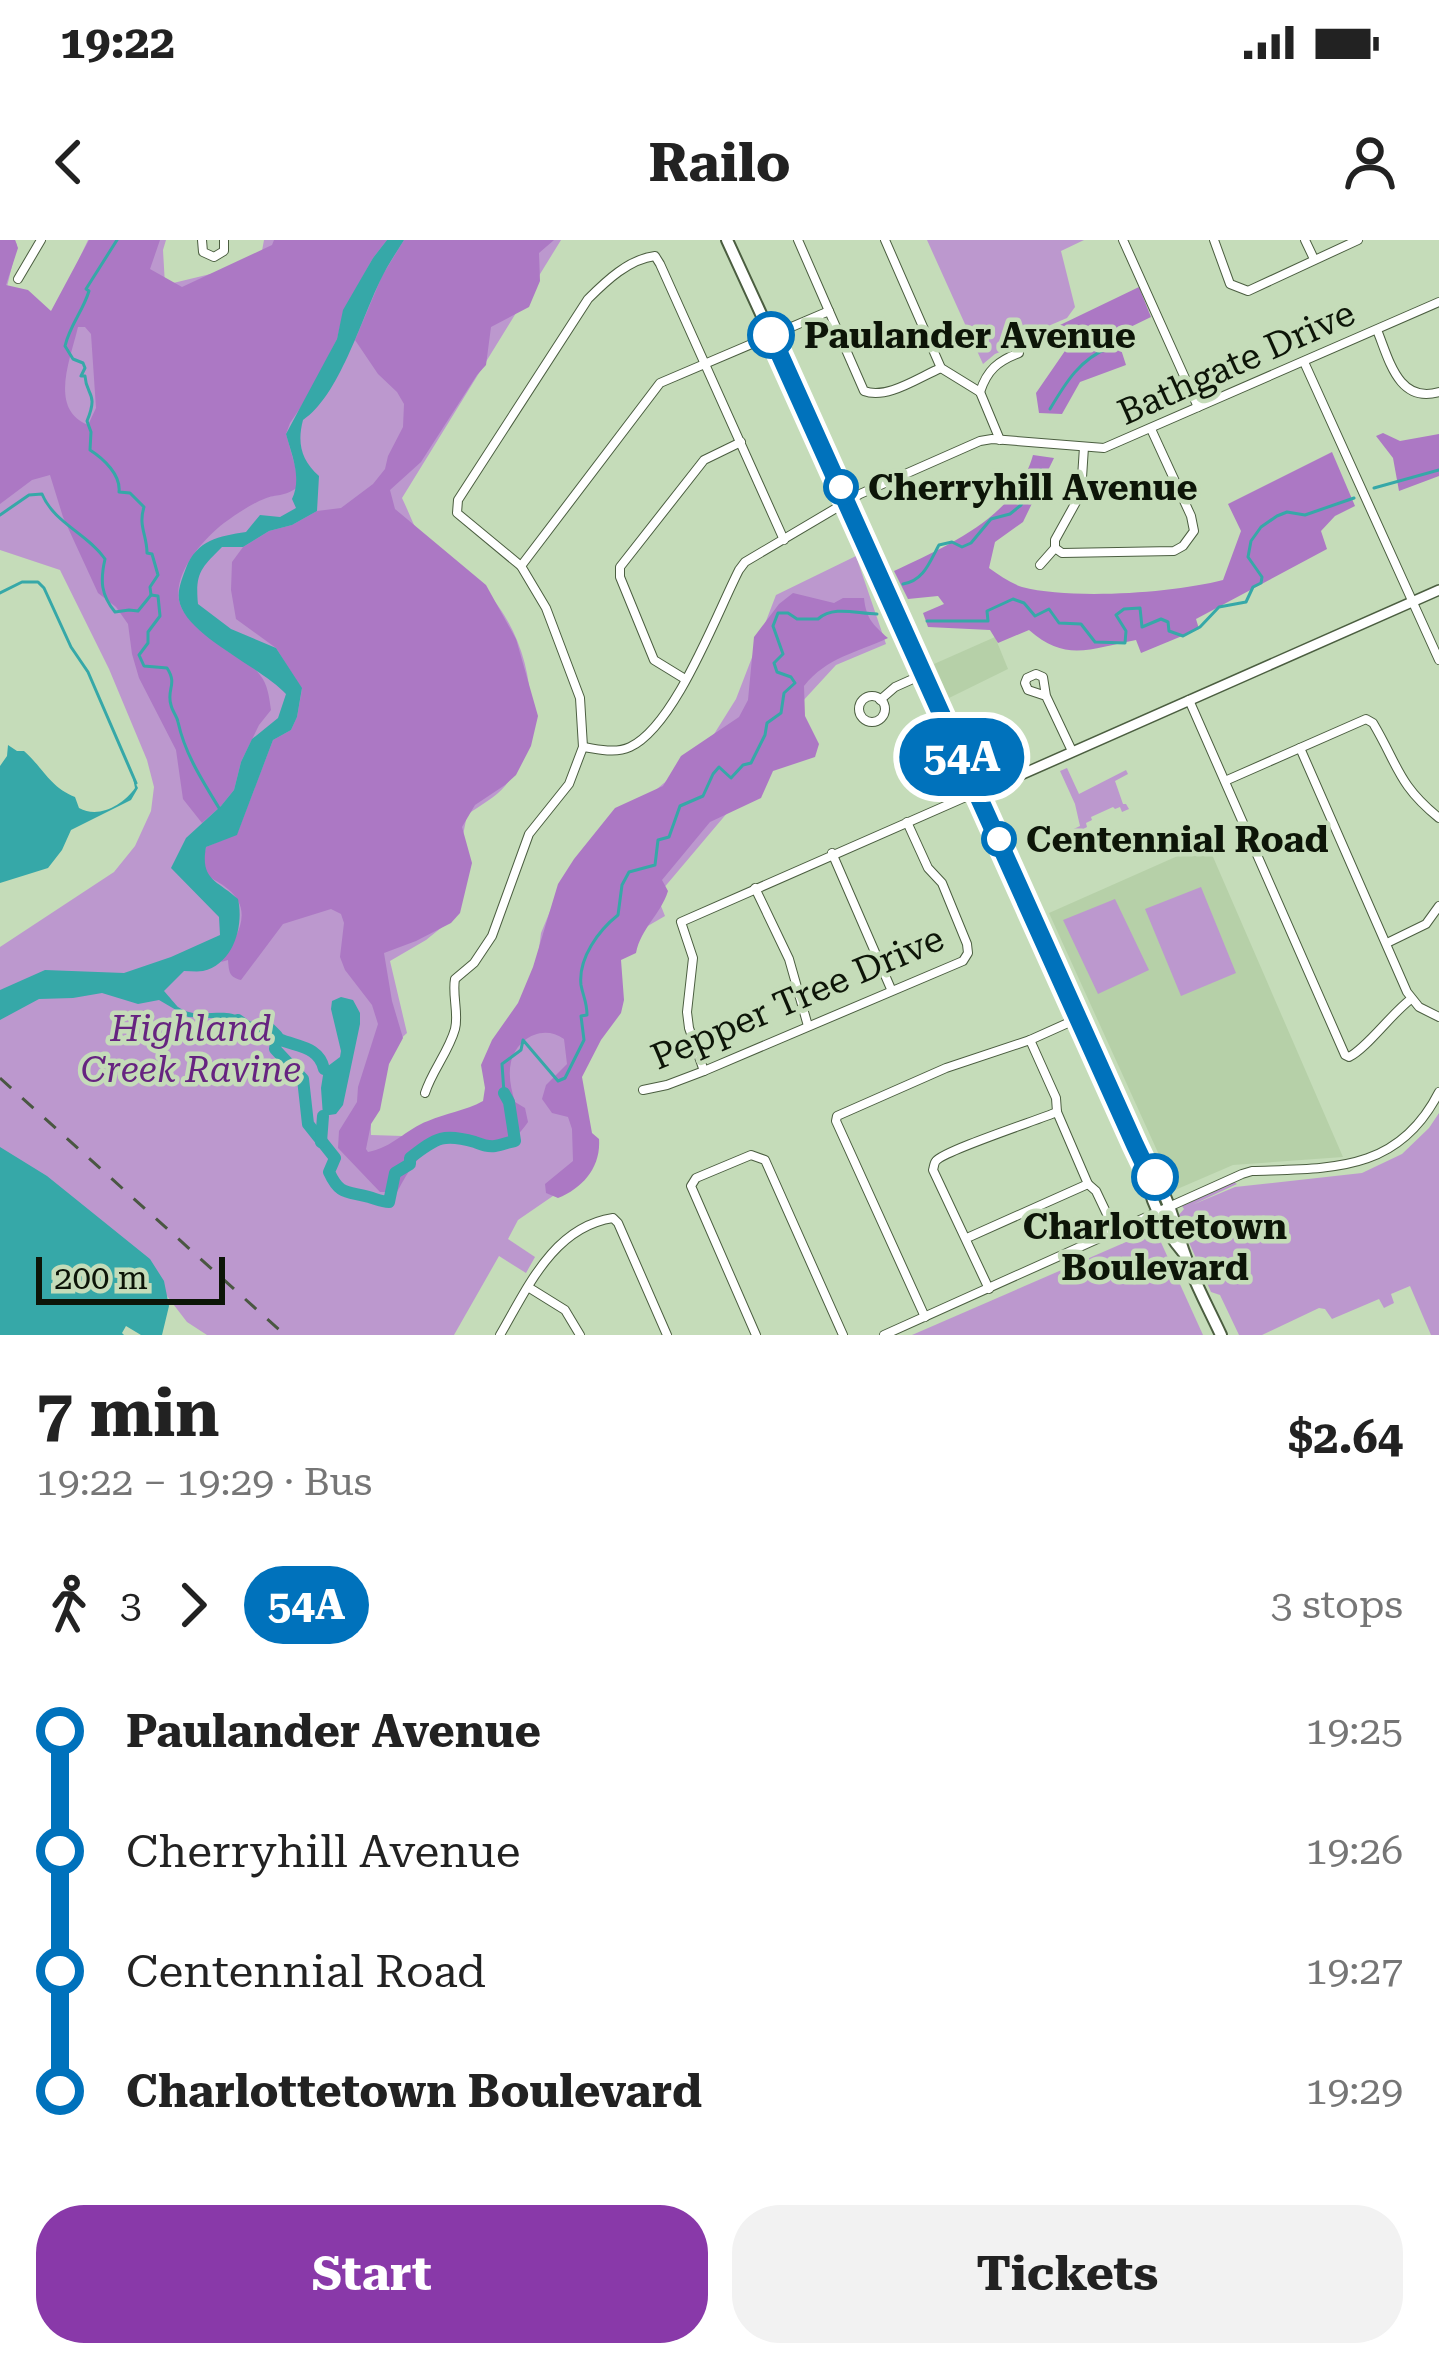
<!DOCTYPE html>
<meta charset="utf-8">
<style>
body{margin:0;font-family:"Roboto Serif",serif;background:#f2f2f2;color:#222;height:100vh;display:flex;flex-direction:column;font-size:45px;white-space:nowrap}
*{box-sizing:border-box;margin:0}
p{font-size:39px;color:#767676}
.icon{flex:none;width:66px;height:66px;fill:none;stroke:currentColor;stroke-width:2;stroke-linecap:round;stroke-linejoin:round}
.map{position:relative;height:1095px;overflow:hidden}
.details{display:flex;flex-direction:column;background:#fff;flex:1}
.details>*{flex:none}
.badge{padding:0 24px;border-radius:39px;font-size:42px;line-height:78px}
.scale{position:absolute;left:36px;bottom:30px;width:189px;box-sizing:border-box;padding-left:12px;border:6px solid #0d1508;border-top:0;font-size:33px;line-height:42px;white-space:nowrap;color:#0d1508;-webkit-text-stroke:9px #c5dcb9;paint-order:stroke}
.map>.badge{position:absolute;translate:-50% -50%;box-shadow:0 0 0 6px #fff}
.legs{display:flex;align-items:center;gap:18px;height:132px;padding:0 36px;font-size:39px}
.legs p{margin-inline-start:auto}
.headline{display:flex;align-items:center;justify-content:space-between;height:204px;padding:0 36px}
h1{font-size:66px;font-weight:700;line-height:90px}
.primary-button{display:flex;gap:24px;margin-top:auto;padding:24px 36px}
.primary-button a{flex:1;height:138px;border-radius:48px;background:#8939a9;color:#fff;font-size:48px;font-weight:700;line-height:138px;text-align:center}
.primary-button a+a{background:#f2f2f2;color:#222}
ul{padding:0 36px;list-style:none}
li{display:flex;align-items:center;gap:42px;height:120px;font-size:45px}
li i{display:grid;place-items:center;width:18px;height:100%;margin:0 15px;background:currentColor}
li i::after{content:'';width:30px;height:30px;margin:-15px;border:9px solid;border-radius:50%;background:#fff}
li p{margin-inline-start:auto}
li:first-child i{background:linear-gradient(#0000 50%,currentColor 0)}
li:last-child i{background:linear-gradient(currentColor 50%,#0000 0)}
.status{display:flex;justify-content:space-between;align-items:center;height:84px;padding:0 60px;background:#fff;direction:ltr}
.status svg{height:33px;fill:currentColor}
header{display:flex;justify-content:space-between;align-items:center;height:156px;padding:0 36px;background:#fff;font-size:54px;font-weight:700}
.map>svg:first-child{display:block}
.built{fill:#b6d0a8}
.green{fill:#bc98ce}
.forest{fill:#ac78c4;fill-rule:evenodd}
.water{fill:#36a8a8}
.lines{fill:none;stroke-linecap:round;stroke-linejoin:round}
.stream{stroke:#36a8a8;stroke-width:3}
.river{stroke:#36a8a8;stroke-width:12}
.minor-casing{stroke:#4b5e40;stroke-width:10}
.tertiary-casing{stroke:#4b5e40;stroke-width:12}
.secondary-casing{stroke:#4b5e40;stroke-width:14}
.minor{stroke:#fff;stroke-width:8}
.tertiary{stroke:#fff;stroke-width:9}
.secondary{stroke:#fff;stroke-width:10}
.rail{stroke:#4a5742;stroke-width:3;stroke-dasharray:15 15;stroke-linecap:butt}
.line-1-casing{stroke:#fff;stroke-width:27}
.line-1{stroke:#0072bc;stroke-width:18}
.stop-1-dot{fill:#fff;stroke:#0072bc;stroke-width:6}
.labels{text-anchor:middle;stroke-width:9;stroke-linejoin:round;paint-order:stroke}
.stop-label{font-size:36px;font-weight:bold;fill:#0d1508;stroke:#c5dcb9;text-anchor:start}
.street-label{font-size:36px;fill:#0d1508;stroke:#c5dcb9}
.park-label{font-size:36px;font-style:italic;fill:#662480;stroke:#c5dcb9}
</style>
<div class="status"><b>19:22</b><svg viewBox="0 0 49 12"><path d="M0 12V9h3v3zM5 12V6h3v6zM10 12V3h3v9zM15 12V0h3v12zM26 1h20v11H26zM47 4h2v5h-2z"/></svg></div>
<header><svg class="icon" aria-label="back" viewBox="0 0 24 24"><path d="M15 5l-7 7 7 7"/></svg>Railo<svg class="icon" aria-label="person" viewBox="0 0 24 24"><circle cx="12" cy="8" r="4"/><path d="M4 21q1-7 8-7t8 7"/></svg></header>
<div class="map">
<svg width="1439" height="1095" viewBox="0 0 1439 1095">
<rect width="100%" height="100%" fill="#c5dcb9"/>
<g class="built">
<polygon points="995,397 1008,429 949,458 934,424"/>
<polygon points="1207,603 1343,917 1233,925 1175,950 1049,673"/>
</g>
<g class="green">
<path d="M0,0H15L17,5L6,51L48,85L88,0H166L163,10L165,45L260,22L264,0H561L402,258C409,272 414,288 423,301C436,321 465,331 482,347C531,395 550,490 505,546C496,557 479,566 467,575L458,620L457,675L426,700L390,721L407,793C380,816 370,861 371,895L497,899L498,850L532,763L541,693L558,652L657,549L706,507L736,459L776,355L856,316L886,404L836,425L801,463L744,553L657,656L665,676L603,712L580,824L585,934L518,980L508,999L535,1017L526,1033L499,1016L454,1095H207L187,1082L140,1021L0,928V707L114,632L135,606L151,571L154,547L147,520L109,429L60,330L0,310Z"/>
<polygon points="927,0 1084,0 1061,11 1075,67 1067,78 1013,101 1014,106 995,114 983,124"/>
<polygon points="1067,528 1079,554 1126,530 1128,534 1115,541 1123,564 1126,564 1129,569 1122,572 1120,567 1115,569 1113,567 1091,577 1092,580 1086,583 1087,587 1077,592 1079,596 1070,600 1067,595 1060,598 1059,596 1080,586 1075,564 1060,531"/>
<polygon points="1201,647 1236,733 1181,756 1145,669"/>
<polygon points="1115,659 1149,730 1098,754 1063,680"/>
<polygon points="1439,873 1439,1095 1431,1095 1410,1046 1391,1054 1394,1063 1384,1068 1379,1059 1332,1079 1325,1069 1319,1068 1262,1095 1239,1095 1220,1055 1211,1052 1179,980 1178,976 1184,969 1182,966 1234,942 1237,944 1192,965 1235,947 1362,933 1402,914 1429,888"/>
<polygon points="1149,992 1159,998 1203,1095 912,1095"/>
</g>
<g class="forest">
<path d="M0,0H15L18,8L6,45L28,50L51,71L89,0H160L150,29L182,47L272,5L274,0H387L373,18L344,70L337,99L309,155L290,183L286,194L295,226L298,247C282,258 278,253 264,259C251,264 235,275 224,283C202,300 167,339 182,369C190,384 209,397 223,408C234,417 252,423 260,435C268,445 269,457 271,470L259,485L241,522L234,550L221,566L202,583L183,559L176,510L139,438L132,414L128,384L116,367L98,353L63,277L50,235L32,240L0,264ZM78,87H85L91,94L96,168L88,185C48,169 71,118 78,87Z"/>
<path d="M404,0H554L539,13L540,41L529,67L491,87L486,125L477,135L421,222L390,250L395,269L486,345L516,399L538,476L531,506L516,535L505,545L475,565L462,587L472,623L460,673L451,683L416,701L384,713L392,761L403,798L389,824L380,870L371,884L366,909L368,912C392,908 406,889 428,881C446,873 465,871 483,861L485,848L481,825L492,800L518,763L533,727L558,644L574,619L615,568L663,546L681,516L739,477L748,460L754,397L779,364L793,353L834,363L843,358H864C866,378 873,385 888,398C856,413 827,417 804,446L805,476L819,504L815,517L773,531L761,558L710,582L662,640L668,651C661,674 641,688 636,713L621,720L624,760L621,773L601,800L582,837L592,893L599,899C601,927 583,948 558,958L546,953L545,944L573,921L572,889L568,877L552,873L542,859L546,845L567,824L564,799C543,784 517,798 511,822C508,835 511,849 515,862L525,868L528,882C498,927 471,888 433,908C415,917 406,936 397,952H380L338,908L339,891L357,862L358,847L378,784L372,765L345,730L340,717L344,683L341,674L331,669L283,684L241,740C229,737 229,732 228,720L221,722C238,695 256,669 224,646C219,642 211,639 208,635C201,627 204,616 206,607L237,594L273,500L291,490L297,477L302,449L276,408L236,379L231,350L232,322L243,307L269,291L292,285L317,271L341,268L373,244L385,229L388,216L403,187L404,164L397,152L378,134L355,100L382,36Z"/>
<polygon points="1139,47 1151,77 1116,94 1126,125 1080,142 1062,174 1039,173 1036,153 1067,108 1060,85"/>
<polygon points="1383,193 1400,201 1439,194 1439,236 1399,251 1393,218 1376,196"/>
<path d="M1332,212L1355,266L1335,276L1321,291L1327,309L1196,379L1199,389L1141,413L1136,400C1092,408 1066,423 1029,390L998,403L990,390L928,387L923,373L944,364L938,356L908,359L894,331C947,306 1016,277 1033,215L1054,218L1023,282L995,302L989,328C999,335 1010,343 1022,347C1072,360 1173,353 1223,340L1241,291L1228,264Z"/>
</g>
<g class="water">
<path d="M387,0H404C396,13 387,26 380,41C361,80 339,156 303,180C297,203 301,220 319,236L317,271L292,285L269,291L243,307H222C201,328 195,333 198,364L231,389L276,408L302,448L297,477L291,490L273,500L237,595L206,607C200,640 217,640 238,659C244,685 234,724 203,731C197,732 190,731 184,731L164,751C165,752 177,766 178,767C204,785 235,756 254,793L232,779L188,777L159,760L138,764L102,753L73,758L39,759L0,780V750L45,730L124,733L171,717L220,695L219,677L171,628L186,598L221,566L234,550L241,522L252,499L278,478L286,454C261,427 191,398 180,364C176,352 182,339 186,328C197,300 219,296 246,292L260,275L280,277L296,268L292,259C302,238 292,216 286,194L337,99L343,70L373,18Z"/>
<path d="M8,505L17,511H24C44,529 50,547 75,557L79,568C99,579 123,565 135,548L133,538L138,548L131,560L71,590L62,610L48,628L0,643V526L7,516Z"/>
<polygon points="341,757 353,760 360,773 360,784 343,865 336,874 323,876 321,848 324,829 340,817 341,811 331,769 332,761"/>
<polygon points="0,907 47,936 150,1019 164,1041 169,1066 162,1095 141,1095 126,1086 122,1093 124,1095 0,1095"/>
</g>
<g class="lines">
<g class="stream">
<path d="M117,0L86,49L89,51C83,71 70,85 65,106L73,119L83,123L85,128L81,136H85C86,156 99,152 87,181L91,192L90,210C104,219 121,235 119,252L130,253L144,267C138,286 147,295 147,313L152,314L158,335L150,347L151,355"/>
<path d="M1050,169C1066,142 1080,119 1110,107"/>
<polyline points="1374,248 1439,230"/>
<path d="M0,275L29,255L42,254C54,283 88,294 105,319C100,341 101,355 115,372L129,370L138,371L151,355L158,356L160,376L148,392V403L139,415L144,426L167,428C178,445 166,449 171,465C172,471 177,476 178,482C185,514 202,540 219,568"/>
<path d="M903,344C924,341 930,321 939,305L952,302L962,307L971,303L991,279L1010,274L1021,265L1041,230"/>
<polyline points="0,353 22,342 38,342 44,348 71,407 88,432 136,543"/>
<polyline points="927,381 988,381 987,371 1013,359 1024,363 1035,376 1049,369 1059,383 1081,384 1095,402 1125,403 1126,391 1116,375 1124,369 1140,368 1142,387 1161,379 1168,382 1169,391 1183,396 1200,387 1219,367 1246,362 1253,347 1261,343 1262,337 1248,317 1251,301 1261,287 1277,276 1287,272 1305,275 1354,258"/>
<path d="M504,853L502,824L521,810L523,800L558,841L565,838L584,800L581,776L587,775C587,762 583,756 581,745C578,718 599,690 618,675L622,645L629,632L655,625L658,600L669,597L680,566L703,556L713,534L719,527L731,538L743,525L751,523L765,495L767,483L781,473L784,453L795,443L791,437L777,432L774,423L783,414L773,386L778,373H788L797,379H818C834,365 857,374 877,374"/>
</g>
<g class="river">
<path d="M238,780L249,788L266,785L277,796L275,809L303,839L308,884L335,918L329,932C340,956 347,951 369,957C376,959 382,962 389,962L395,933L410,924V918C437,897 444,893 475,902C483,905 488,907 495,906C502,905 508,902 515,901L509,862L504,853"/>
<path d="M279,799C297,807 319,806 324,829"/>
<polyline points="321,902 323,876"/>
</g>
<defs>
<g id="minor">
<polyline points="202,0 203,12 214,17 224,11 224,0"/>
<polyline points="798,0 829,71"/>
<polyline points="885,0 941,128 980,152 1000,200"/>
<polyline points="1123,0 1198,167"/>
<polyline points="1214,0 1230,44 1248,51 1358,0"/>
<polyline points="1305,0 1314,19"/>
<polyline points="18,39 41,0"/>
<path d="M1377,90C1389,119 1398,164 1439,152"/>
<polyline points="1304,122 1439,420"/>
<path d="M980,152C987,130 998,121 1019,113V105"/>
<polyline points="1084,207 1081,253 1055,300 1055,308 1062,313 1174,311 1183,306 1194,291 1191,276 1151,189"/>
<polyline points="1040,325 1055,308"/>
<path d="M521,326L660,143L829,71L864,151C887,160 919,137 941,128"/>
<polyline points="685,439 654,420 620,337 620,327 704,220 741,202"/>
<polyline points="1046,456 1028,450 1025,443 1027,438 1036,434 1043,437 1046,456 1072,511"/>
<circle cx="872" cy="469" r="13"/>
<polyline points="880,460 895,447 924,434"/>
<path d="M1189,460L1345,815L1349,817C1367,808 1391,774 1411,759"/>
<path d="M583,507C598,509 615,514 630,507C675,486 716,375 739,330L745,322L860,254L980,201L992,199L1104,208L1439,62"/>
<polyline points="1300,508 1407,752 1419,767 1439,777"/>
<path d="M1225,541L1366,479L1373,483C1398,525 1398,545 1439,578"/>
<polyline points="832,613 891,749"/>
<polyline points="755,648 789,719 808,786"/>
<polyline points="1387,703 1426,684 1439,666"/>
<polyline points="1030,800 1056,858 1057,872"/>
<polyline points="704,831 689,788 687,772 693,718 681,682 977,552"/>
<polyline points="643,850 667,845 704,831 963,721 968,713 967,704 942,643 928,628 907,582"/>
<path d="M425,853C432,831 449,811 455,789C459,774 452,755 455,739L474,723L492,696L529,594L569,544L583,507L580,458L546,368L521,326L457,273L458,260L588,59C606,41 629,19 655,16L660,24L784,300"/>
<polyline points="1088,944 1096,951 1115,991"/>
<path d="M967,998L1088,944L1057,872C1038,880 943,911 936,921C934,923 934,927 933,930L989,1049"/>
<polyline points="528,1047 565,1070 580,1095"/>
<polyline points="925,1077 836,881 837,876 946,828 1030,800 1079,778"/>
<path d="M500,1095C527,1049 553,987 613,978L618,983L667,1095"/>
<polyline points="756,1095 691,946 696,938 751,915 765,920 843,1095"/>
<path d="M884,1095L1242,934L1252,931C1331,928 1398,933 1439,852"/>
</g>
<polyline id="tertiary" points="978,552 991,548 1439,350"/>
<g id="secondary">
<path d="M727,0L847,261L1146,928C1147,956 1165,991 1183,1012"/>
<path d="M1146,928C1169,950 1174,986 1185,1015C1194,1042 1209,1069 1221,1095"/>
</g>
</defs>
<use href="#minor" class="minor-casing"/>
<use href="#tertiary" class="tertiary-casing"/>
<use href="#secondary" class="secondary-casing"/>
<use href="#minor" class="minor"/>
<use href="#tertiary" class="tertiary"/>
<use href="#secondary" class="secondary"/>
<polyline class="rail" points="0,838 285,1095"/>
</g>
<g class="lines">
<defs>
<polyline id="line-1" points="771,95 1135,905 1146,928 1155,937"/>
</defs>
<use href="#line-1" class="line-1-casing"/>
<use href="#line-1" class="line-1"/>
</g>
<g class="stop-1-dot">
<circle cx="771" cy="95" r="21"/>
<circle cx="841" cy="247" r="15"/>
<circle cx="999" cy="599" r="15"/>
<circle cx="1155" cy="937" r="21"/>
</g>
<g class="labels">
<g class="stop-label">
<text x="804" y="108">Paulander Avenue</text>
<text x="868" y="260">Cherryhill Avenue</text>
<text x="1026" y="612">Centennial Road</text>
<text x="1155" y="999" text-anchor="middle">Charlottetown<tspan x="1155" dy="41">Boulevard</tspan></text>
</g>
<g class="street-label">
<text transform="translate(1236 122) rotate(-24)" y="13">Bathgate Drive</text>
<text transform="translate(797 757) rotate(-23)" y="13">Pepper Tree Drive</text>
</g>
<g class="park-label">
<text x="191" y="801">Highland<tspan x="191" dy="41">Creek Ravine</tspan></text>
</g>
</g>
</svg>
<div class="scale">200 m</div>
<b class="badge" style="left:962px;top:517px;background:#0072bc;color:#fff">54A</b>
</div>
<section class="details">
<div class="headline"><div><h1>7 min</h1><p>19:22 – 19:29 · Bus</p></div><b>$2.64</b></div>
<div class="legs"><svg class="icon" aria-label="walk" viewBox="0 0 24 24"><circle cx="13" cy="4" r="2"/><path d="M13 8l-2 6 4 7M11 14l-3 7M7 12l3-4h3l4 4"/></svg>3<svg class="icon" aria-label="forward" viewBox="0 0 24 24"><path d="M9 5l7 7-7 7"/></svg><b class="badge" style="background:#0072bc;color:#fff">54A</b><p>3 stops</p></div>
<ul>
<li><i style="color:#0072bc"></i><b>Paulander Avenue</b><p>19:25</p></li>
<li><i style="color:#0072bc"></i><span>Cherryhill Avenue</span><p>19:26</p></li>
<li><i style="color:#0072bc"></i><span>Centennial Road</span><p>19:27</p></li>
<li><i style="color:#0072bc"></i><b>Charlottetown Boulevard</b><p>19:29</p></li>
</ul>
<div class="primary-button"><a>Start</a><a>Tickets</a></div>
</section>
